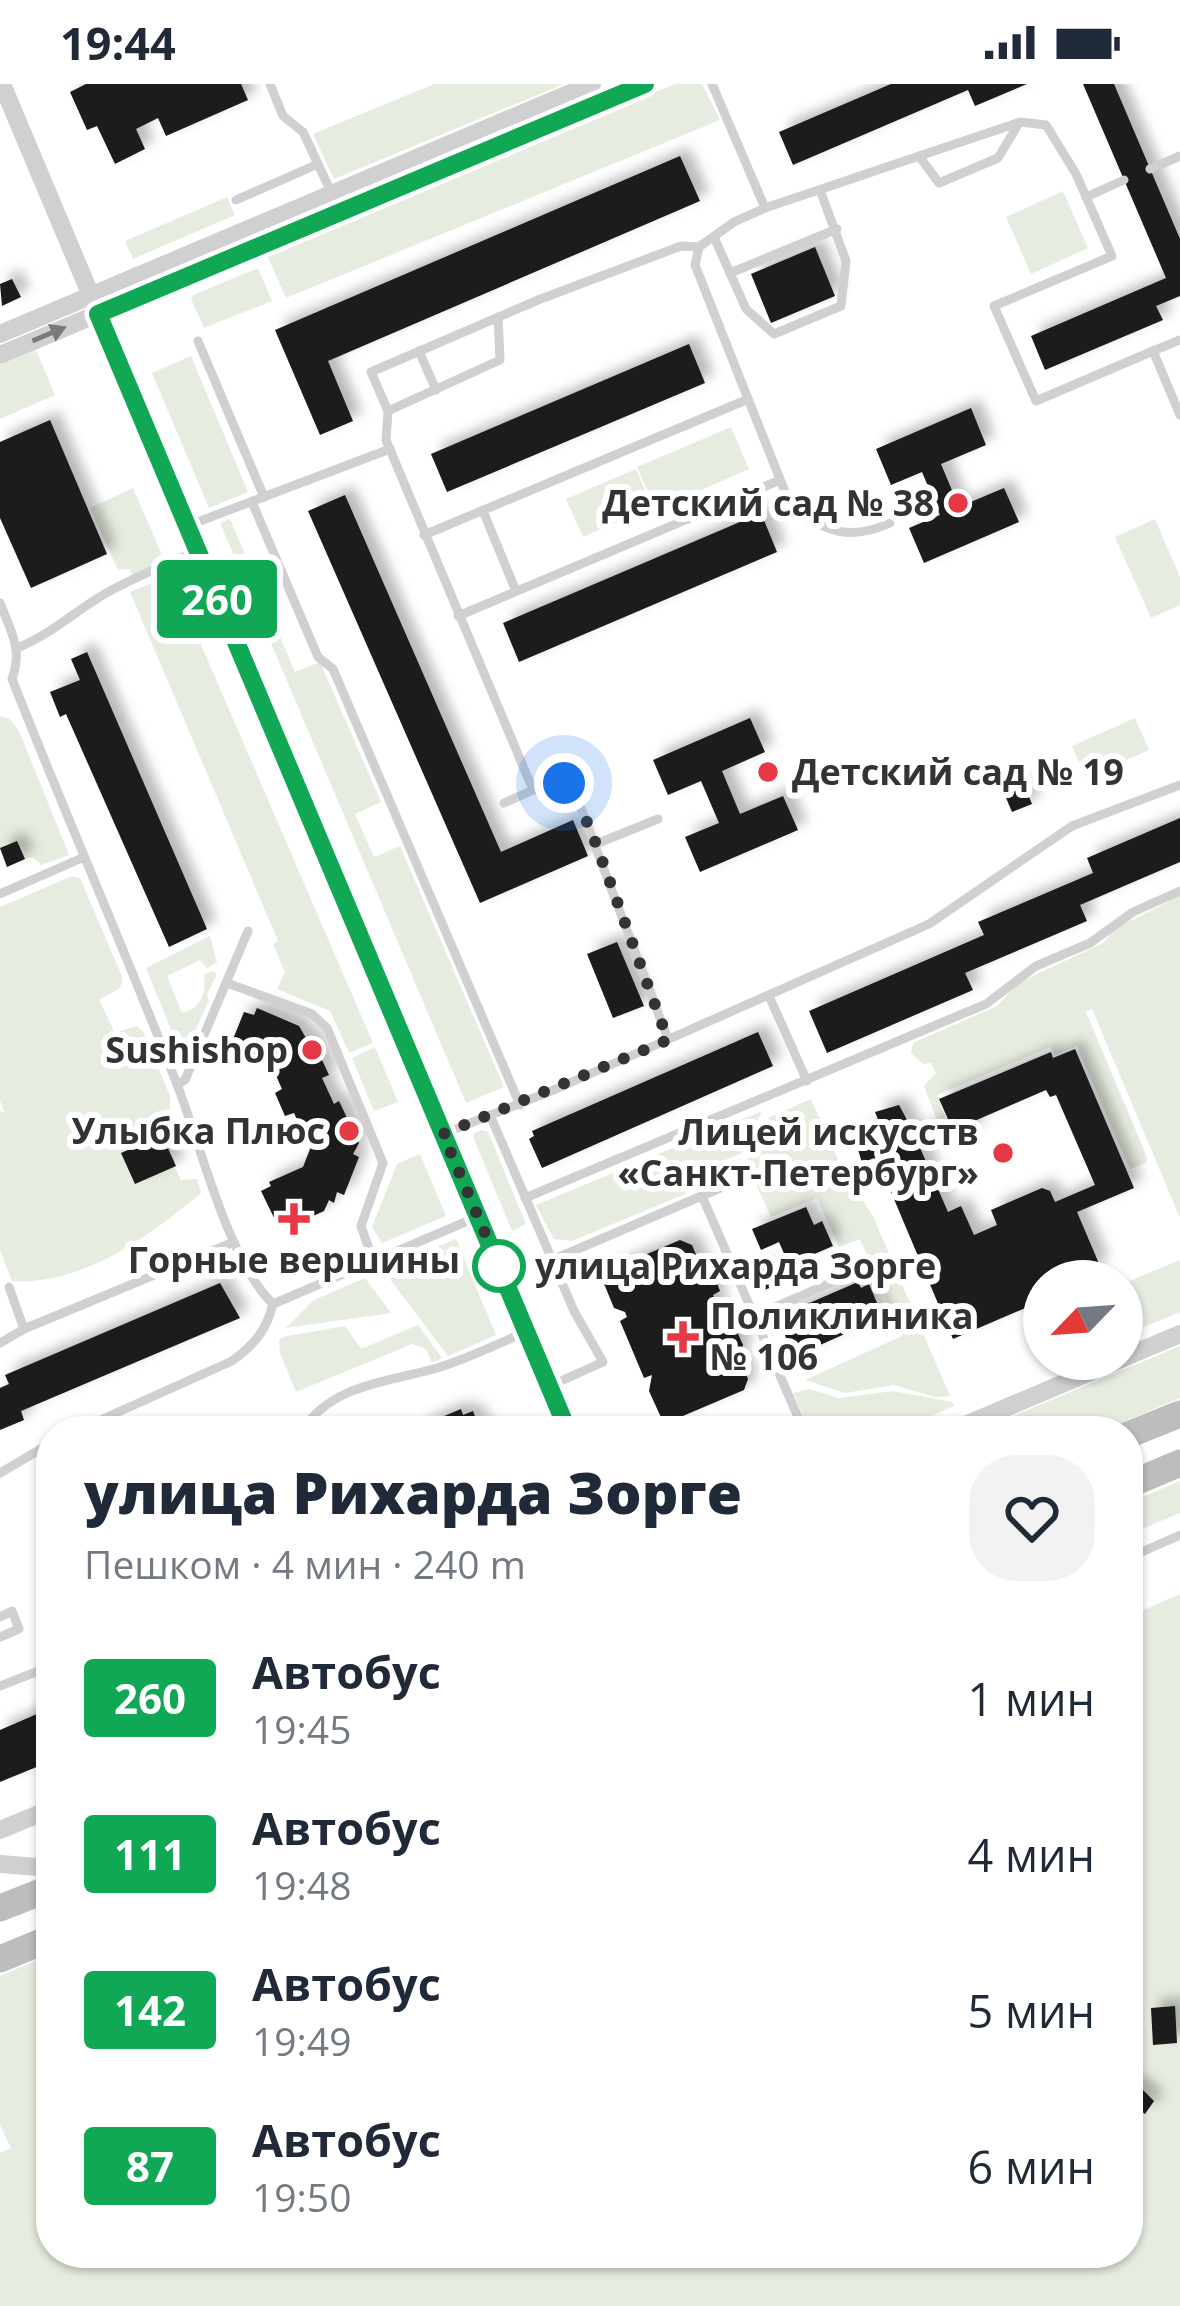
<!DOCTYPE html>
<html lang="ru">
<meta charset="utf-8">
<style>
body{margin:0;font-family:"Open Sans",sans-serif;background:#f2f2f3;color:#1f2937;height:100vh;display:flex;flex-direction:column;font-size:45px;white-space:nowrap}
*{box-sizing:border-box;margin:0}
p{font-size:39px;color:#747a83}
.icon{flex:none;width:66px;height:66px;fill:none;stroke:currentColor;stroke-width:2;stroke-linecap:round;stroke-linejoin:round}
.map{position:relative;flex:1;overflow:hidden}
.sheet{position:absolute;left:36px;top:1332px;width:1107px;height:852px;display:flex;flex-direction:column;background:#fff;border-radius:48px;box-shadow:0 3px 9px #0004}
.sheet>*{flex:none}
.badge{padding:0 24px;border-radius:9px;font-size:42px;line-height:78px}
.needle{width:78px;rotate:245deg}
.fabs{position:absolute;left:1023px;top:1176px;display:grid;gap:24px}
.fabs a{display:grid;place-items:center;width:120px;height:120px;border-radius:50%;background:#fff;box-shadow:0 3px 9px #0004;font-size:60px}
.you{position:absolute;width:60px;height:60px;margin:-30px;border:9px solid #fff;border-radius:50%;background:#1a73e8;box-shadow:0 0 0 18px #1a73e833}
.map>.badge{position:absolute;translate:-50% -50%;box-shadow:0 0 0 6px #fff}
.round{display:grid;place-items:center;flex:none;width:126px;height:126px;border-radius:48px;background:#f2f2f3}
.headline{display:flex;align-items:center;justify-content:space-between;height:204px;padding:0 48px}
h1{font-size:57px;font-weight:800;line-height:90px}
ul{padding:0;list-style:none}
li{display:flex;align-items:center;gap:36px;height:156px;padding:0 48px}
li div{flex:1}
li b{display:block;font-size:45px}
li em{font-style:normal}
li .badge{min-width:132px;font-weight:700;text-align:center}
.status{display:flex;justify-content:space-between;align-items:center;height:84px;padding:0 60px;background:#fff;direction:ltr}
.status svg{height:33px;fill:currentColor}
.map>svg:first-child{display:block}
.green{fill:#e6ecdf}
.building{fill:#1a1a1a;fill-rule:evenodd;filter:url(#shadow)}
.lines{fill:none;stroke-linecap:round;stroke-linejoin:round}
.service{stroke:#d0d0d0;stroke-width:9}
.minor{stroke:#d0d0d0;stroke-width:18}
.secondary{stroke:#bdbdbd;stroke-width:27}
.oneway{fill:#7a7a7a}
.line-casing{stroke:#fff;stroke-width:27}
.line{stroke:#10a855;stroke-width:18}
.walk{stroke:#333;stroke-width:12;stroke-dasharray:0 21.6}
.poi-dot{fill:#e63946;stroke:#fff;stroke-width:4.5}
.stop-dot{fill:#fff;stroke:#10a855;stroke-width:6}
.labels{text-anchor:middle;stroke-width:12;stroke-linejoin:round;paint-order:stroke}
.poi-label{font-size:36px;font-weight:bold;fill:#333;stroke:#fff;text-anchor:end}
.stop-label{font-size:36px;font-weight:bold;fill:#333;stroke:#fff;text-anchor:start}
</style>
<div class="status"><b>19:44</b><svg viewBox="0 0 49 12"><path d="M0 12V9h3v3zM5 12V6h3v6zM10 12V3h3v9zM15 12V0h3v12zM26 1h20v11H26zM47 4h2v5h-2z"/></svg></div>
<div class="map">
<svg width="1180" height="2222" viewBox="0 0 1180 2222">
<defs>
<filter id="shadow"><feDropShadow dx="9" dy="-9" stdDeviation="6" flood-color="#0004"/></filter>
</defs>
<rect width="100%" height="100%" fill="#fff"/>
<g class="green">
<polygon points="434,0 564,0 334,95 313,50"/>
<polygon points="675,0 702,0 720,36 286,214 266,169"/>
<polygon points="1063,107 1088,164 1031,190 1006,133"/>
<polygon points="227,113 235,131 133,175 125,157"/>
<polygon points="258,184 272,217 204,244 191,215 193,211"/>
<polygon points="36,266 55,311 0,335 0,281"/>
<polygon points="191,272 248,408 209,424 152,289"/>
<polygon points="731,343 749,385 656,426 637,383"/>
<polygon points="636,385 652,423 583,453 566,415"/>
<polygon points="133,404 162,471 157,479 133,494 130,485 118,486 90,424"/>
<polygon points="230,435 295,588 320,578 381,718 355,730 374,773 400,762 504,1003 466,1019 220,439"/>
<polygon points="1155,435 1180,493 1180,521 1151,534 1115,453"/>
<polygon points="171,491 373,959 349,969 330,927 277,905 285,888 273,860 278,857 130,508"/>
<polygon points="0,632 10,635 19,647 69,771 41,781 33,773 25,775 17,757 0,764"/>
<polygon points="1135,634 1149,666 1086,694 1072,662"/>
<path d="M72,792L80,794L123,895L120,904L99,916L115,949L136,942L143,947L170,1012V1025L138,1038C150,1068 171,1070 181,1096L197,1095L201,1109C149,1152 82,1202 12,1197L0,1166V1027L5,1029L0,1017V823Z"/>
<polygon points="1180,812 1180,1134 1092,925 1086,928 1147,1073 1146,1079 1130,1085 1077,962 1055,971 1050,963 937,1011 946,1035 938,1038 924,1002 936,989 931,979 923,980 911,969 913,959 997,922 1018,899 1103,859 1116,844"/>
<path d="M210,852L217,878L207,884L200,876L167,892L182,929C202,924 206,909 204,891L212,887L217,890L207,911L209,917L182,973L146,884Z"/>
<polygon points="375,963 398,1018 374,1027 352,974"/>
<polygon points="811,1015 843,1087 873,1132 950,1312 935,1313 894,1301 845,1309 805,1296 902,1252 860,1155 839,1163 817,1114 771,1133 746,1078 768,1034"/>
<polygon points="762,1027 742,1069 685,1092 689,1106 685,1110 572,1157 554,1155 536,1121"/>
<polygon points="482,1046 488,1048 526,1140 512,1147 474,1055 473,1050"/>
<polygon points="420,1070 446,1132 382,1159 372,1143 397,1080"/>
<polygon points="456,1155 496,1251 448,1272 383,1186"/>
<polygon points="1180,1176 1180,1228 1122,1252 1122,1200"/>
<polygon points="365,1194 391,1229 286,1244 314,1216"/>
<polygon points="418,1241 442,1274 432,1279 426,1265 412,1260 296,1308 280,1269 279,1255 287,1252 345,1242 361,1265"/>
<polygon points="1180,1262 1180,1314 1102,1347 977,1347"/>
<polygon points="809,1305 839,1314 893,1307 952,1318 954,1322 897,1347 810,1347 793,1309"/>
<polygon points="1180,1397 1180,1429 1128,1451 1128,1419"/>
<polygon points="1180,1510 1180,2222 0,2222 0,2069 11,2064 0,2041 0,1892 51,1870 51,2169 1128,2169 1128,1533"/>
</g>
<g class="building">
<polygon points="86,0 241,0 248,16 166,52 158,34 136,45 145,65 115,80 97,42 87,46 70,8"/>
<polygon points="891,0 1027,0 975,22 968,6 793,81 779,48"/>
<polygon points="1083,0 1114,0 1180,155 1180,212 1156,222 1163,236 1045,286 1031,252 1166,194"/>
<polygon points="680,72 700,117 328,277 353,337 320,351 275,246"/>
<polygon points="815,163 835,212 771,239 751,190"/>
<polygon points="12,195 21,213 2,222 0,200"/>
<polygon points="689,260 705,299 447,408 431,370"/>
<polygon points="971,324 986,361 941,380 959,423 1004,404 1019,438 924,479 909,444 940,431 922,388 891,401 876,365"/>
<polygon points="50,336 107,470 31,504 0,434 0,358"/>
<polygon points="345,411 501,768 573,736 588,772 480,819 308,427"/>
<polygon points="761,429 777,468 519,578 503,539"/>
<polygon points="87,568 207,845 169,863 66,630 60,633 50,608 80,596 71,575"/>
<polygon points="750,634 765,668 722,687 740,730 783,712 798,746 700,788 685,753 719,739 701,697 668,711 653,676"/>
<polygon points="1024,701 1032,720 1012,728 1004,709"/>
<polygon points="1180,734 1180,778 1080,821 1087,837 965,889 973,906 827,969 809,927 984,851 978,838 1093,789 1087,774"/>
<polygon points="17,757 25,775 7,783 0,764"/>
<polygon points="617,858 644,922 613,934 587,870"/>
<polygon points="257,924 299,942 306,954 311,952 329,991 322,994 334,1020 339,1017 359,1059 353,1070 359,1073 344,1111 337,1108 334,1119 329,1116 324,1127 289,1143 286,1137 277,1140 261,1107 271,1102 269,1098 303,1083 310,1065 294,1029 285,1032 275,1009 282,1005 269,976 263,978 229,965 244,928 254,931"/>
<polygon points="758,948 773,982 542,1084 529,1055 534,1052 532,1047"/>
<path d="M1075,965L1134,1104L1077,1128L1100,1182L1085,1189L1089,1197H1044V1216L953,1255L891,1108L894,1107L892,1101L885,1102L878,1096L871,1080L875,1078L874,1074L862,1079L855,1055L876,1043L882,1045L875,1028L899,1021L914,1049L948,1035L939,1015L1051,968L1053,974ZM1046,1006L1050,1013L1056,1011L1095,1101L1055,1118L1050,1107L1042,1104L991,1126L997,1141L974,1151L961,1122L948,1128L917,1057L951,1044L956,1055L975,1047L972,1038Z"/>
<polygon points="162,1051 176,1082 135,1100 121,1069"/>
<polygon points="806,1123 814,1141 822,1137 833,1162 789,1181 779,1158 761,1166 752,1145"/>
<polygon points="680,1156 692,1161 702,1185 713,1189 720,1207 713,1211 728,1246 735,1243 743,1261 738,1272 748,1295 744,1306 664,1340 649,1307 652,1291 644,1294 620,1237 627,1233 625,1228 614,1224 600,1190"/>
<polygon points="767,1182 776,1201 758,1209 749,1190"/>
<polygon points="858,1198 861,1204 869,1200 883,1233 802,1269 799,1262 791,1265 777,1233"/>
<polygon points="220,1199 240,1234 21,1327 24,1336 0,1346 0,1304 9,1300 5,1291"/>
<polygon points="461,1325 463,1331 473,1327 478,1341 483,1339 487,1347 419,1347 418,1343"/>
<polygon points="51,1624 51,1677 0,1698 0,1646"/>
<polygon points="1175,1922 1177,1959 1153,1961 1151,1924"/>
<polygon points="1136,1999 1154,2017 1145,2030 1128,2017 1128,2007"/>
</g>
<g class="lines">
<g class="service">
<polyline points="270,0 283,32 303,48 340,127"/>
<polyline points="712,0 765,124"/>
<polyline points="919,72 939,99 998,74 1019,39"/>
<polyline points="1150,85 1180,72"/>
<polyline points="1086,113 1124,96"/>
<polyline points="236,116 318,80"/>
<polyline points="714,153 746,225 774,250 841,222 846,177 820,106"/>
<path d="M699,163L695,181L791,423C827,447 848,458 890,439"/>
<polyline points="730,189 837,145"/>
<polyline points="1180,256 1153,267 1180,331"/>
<polyline points="198,257 264,413"/>
<polyline points="419,267 436,306"/>
<polyline points="388,327 500,276 498,233"/>
<polyline points="252,418 318,573 333,585 520,1021"/>
<polyline points="483,427 516,507"/>
<polyline points="187,442 390,365"/>
<polyline points="424,451 746,316"/>
<path d="M0,519C11,547 23,566 12,595C66,732 125,866 178,1003C201,1063 229,1178 273,1220"/>
<polyline points="458,532 780,396"/>
<path d="M17,564C52,550 76,526 108,508C137,492 167,480 197,467"/>
<polyline points="504,719 533,706"/>
<polyline points="596,760 658,735"/>
<polyline points="0,810 82,774"/>
<polyline points="227,899 312,930 327,944 383,1079 361,1142 373,1176"/>
<polyline points="769,912 807,997"/>
<polyline points="668,955 577,714 564,699 533,706 386,356 388,327 371,288 538,216 681,162 699,163 734,138 765,124 1020,38 1046,41 1076,90 1112,172 994,222 1036,317 1153,267"/>
<polyline points="177,1001 185,996 248,847"/>
<polyline points="490,1031 574,1227 603,1278 550,1302"/>
<polyline points="443,1050 556,1005 929,840 1072,742 1180,701"/>
<polyline points="702,1112 804,1347"/>
<polyline points="525,1114 986,920 1036,882 1090,859 1133,828 1180,807"/>
<polyline points="552,1176 732,1099"/>
<polyline points="9,1203 24,1245"/>
<polyline points="273,1220 477,1133"/>
<polyline points="754,1232 842,1194"/>
<polyline points="0,1259 24,1245 234,1158"/>
<path d="M76,1347L232,1277C255,1260 266,1247 273,1220"/>
<path d="M302,1347C331,1300 389,1298 437,1284C467,1275 497,1260 526,1248"/>
<polyline points="0,1389 51,1359"/>
<polyline points="1128,1474 1180,1451"/>
<polyline points="0,1533 12,1527 19,1545 0,1553"/>
<polyline points="0,1602 51,1582"/>
</g>
<g class="minor">
<polyline points="2,0 568,1347"/>
<polyline points="0,250 592,0"/>
<polyline points="0,271 645,0"/>
<polyline points="951,1347 1180,1250"/>
<polyline points="0,1746 51,1725"/>
<polyline points="0,1780 51,1784"/>
</g>
<g class="secondary">
<polyline points="1128,1351 1180,1330"/>
<polyline points="1128,1401 1180,1379"/>
<polyline points="0,1824 51,1804"/>
<polyline points="0,1875 51,1854"/>
</g>
</g>
<defs><path id="oneway-solid" d="M-6-.8H1V-3.2L6.5 0L1 3.2V.8H-6Z" transform="scale(3)"/></defs>
<use class="oneway" href="#oneway-solid" transform="translate(49 250) rotate(-23)"/>
<g class="lines">
<defs>
<polyline id="line" points="568,1347 98,230 645,0"/>
</defs>
<use href="#line" class="line-casing"/>
<use href="#line" class="line"/>
<polyline class="walk" points="499,1182 500,1185 443,1050 668,956 596,760 577,714 564,699"/>
</g>
<g class="poi-dot">
<circle cx="958" cy="419" r="12"/>
<circle cx="768" cy="688" r="12"/>
<circle cx="312" cy="966" r="12"/>
<circle cx="349" cy="1047" r="12"/>
<circle cx="1003" cy="1069" r="12"/>
<path d="M288 1117h12v12h12v12h-12v12h-12v-12h-12v-12h12z"/>
<path d="M677 1235h12v12h12v12h-12v12h-12v-12h-12v-12h12z"/>
</g>
<circle class="stop-dot" cx="499" cy="1182" r="24"/>
<g class="labels">
<g class="poi-label">
<text x="934" y="432">Детский сад № 38</text>
<text x="792" y="701" text-anchor="start">Детский сад № 19</text>
<text x="288" y="979">Sushishop</text>
<text x="325" y="1060">Улыбка Плюс</text>
<text x="979" y="1061">Лицей искусств<tspan x="979" dy="41">«Санкт-Петербург»</tspan></text>
<text x="294" y="1189" text-anchor="middle">Горные вершины</text>
<text x="710" y="1245" text-anchor="start">Поликлиника<tspan x="710" dy="41">№ 106</tspan></text>
</g>
<g class="stop-label">
<text x="535" y="1195">улица Рихарда Зорге</text>
</g>
</g>
</svg>
<div class="fabs">
<a><svg class="needle" viewBox="-14 -14 28 28"><path d="M0-13l5 13h-10z" fill="#e53935"/><path d="M0 13l5-13h-10z" fill="#747a83"/></svg></a>
</div>
<div class="you" style="left:564px;top:699px"></div>
<b class="badge" style="left:217px;top:515px;background:#10a855;color:#fff">260</b>
<section class="sheet">
<div class="headline"><div><h1>улица Рихарда Зорге</h1><p>Пешком · 4 мин · 240 m</p></div><a class="round"><svg class="icon" aria-label="heart" viewBox="0 0 24 24"><path d="M12 20l-8-8c-3-5 5-10 8-4 3-6 11-1 8 4z"/></svg></a></div>
<ul>
<li><span class="badge" style="background:#10a855;color:#fff">260</span><div><b>Автобус</b><p>19:45</p></div><em>1 мин</em></li>
<li><span class="badge" style="background:#10a855;color:#fff">111</span><div><b>Автобус</b><p>19:48</p></div><em>4 мин</em></li>
<li><span class="badge" style="background:#10a855;color:#fff">142</span><div><b>Автобус</b><p>19:49</p></div><em>5 мин</em></li>
<li><span class="badge" style="background:#10a855;color:#fff">87</span><div><b>Автобус</b><p>19:50</p></div><em>6 мин</em></li>
</ul>
</section>
</div>
